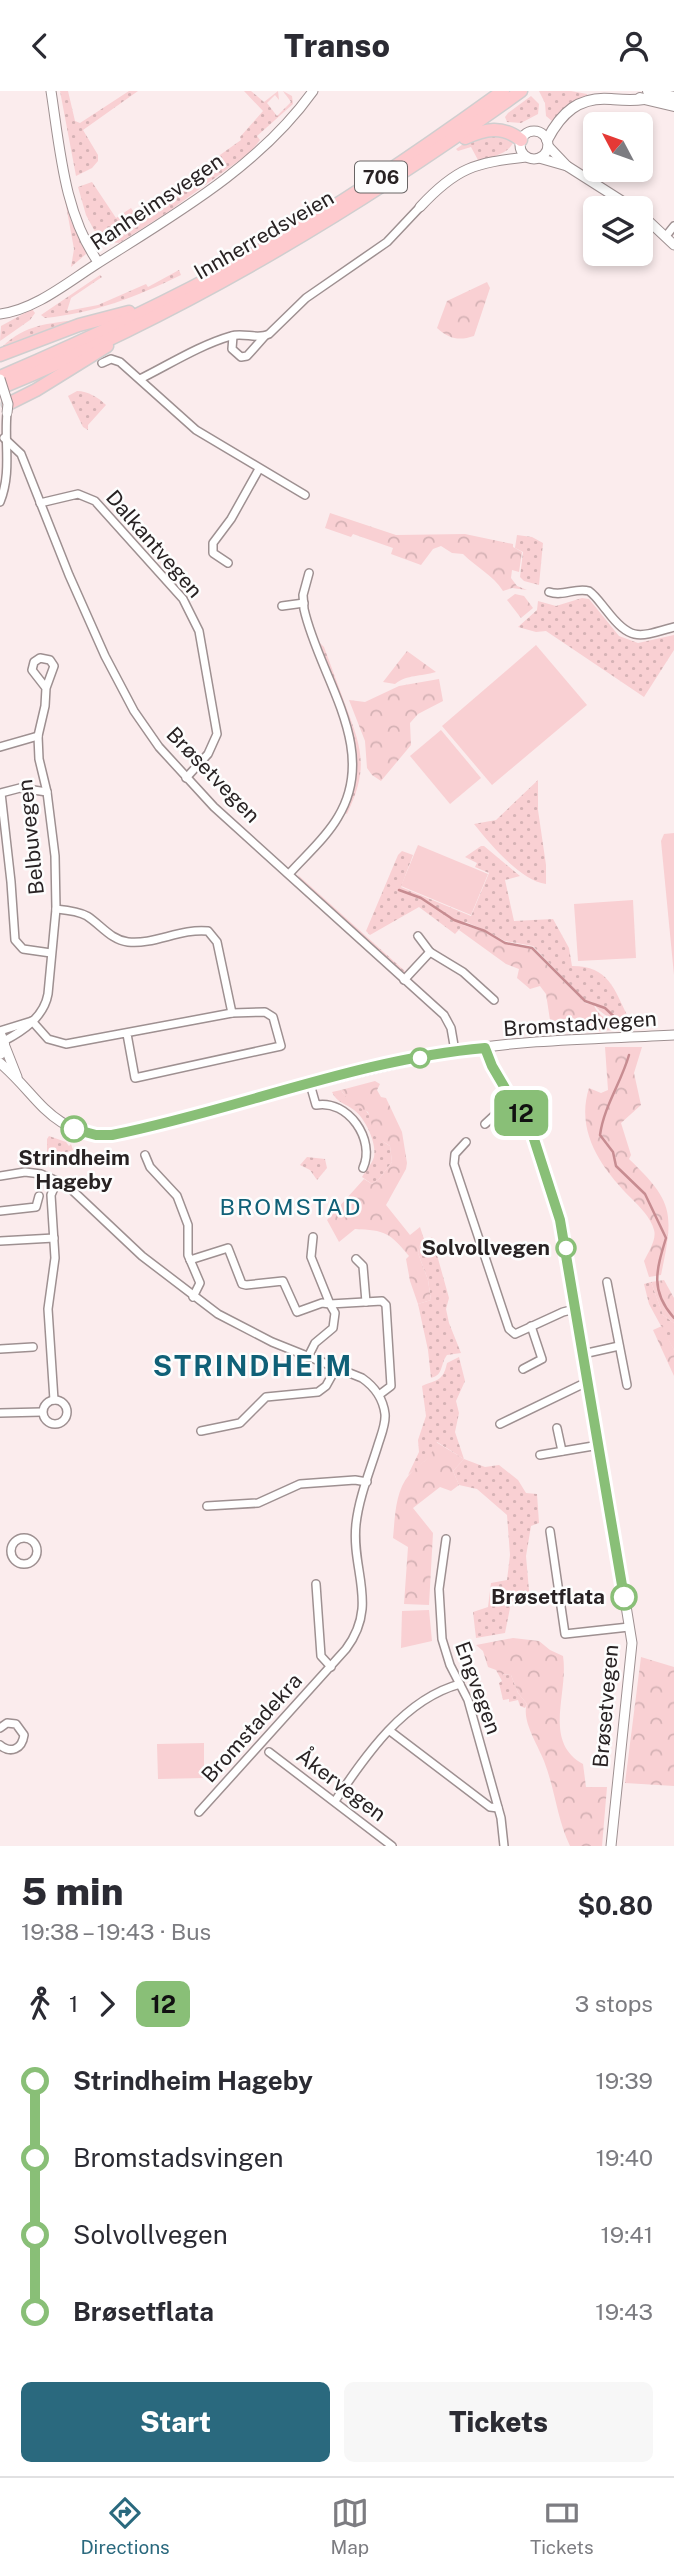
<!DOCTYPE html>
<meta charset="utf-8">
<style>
body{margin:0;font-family:"Public Sans",sans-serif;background:#f7f7f7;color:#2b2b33;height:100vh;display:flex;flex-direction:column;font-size:26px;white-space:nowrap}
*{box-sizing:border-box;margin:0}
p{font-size:23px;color:#7c7c81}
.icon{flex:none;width:38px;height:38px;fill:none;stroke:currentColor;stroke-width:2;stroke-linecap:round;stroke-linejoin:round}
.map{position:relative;height:1755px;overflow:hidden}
.drawer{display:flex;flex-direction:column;background:#fff;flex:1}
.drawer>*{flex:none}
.badge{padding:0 14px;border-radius:10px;font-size:24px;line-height:46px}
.needle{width:46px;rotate:311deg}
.tools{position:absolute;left:583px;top:21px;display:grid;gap:14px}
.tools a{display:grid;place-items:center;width:70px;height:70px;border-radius:10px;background:#fff;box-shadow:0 4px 10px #0003;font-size:35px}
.map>.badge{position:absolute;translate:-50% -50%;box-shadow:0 0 0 4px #fff}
.legs{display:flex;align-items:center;gap:10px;height:77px;padding:0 21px;font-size:23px}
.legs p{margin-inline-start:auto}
.headline{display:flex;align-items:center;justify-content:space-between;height:119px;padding:0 21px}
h1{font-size:38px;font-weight:800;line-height:52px}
.action{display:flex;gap:14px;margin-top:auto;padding:14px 21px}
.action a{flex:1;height:80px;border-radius:10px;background:#2a697e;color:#fff;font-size:28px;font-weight:800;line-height:80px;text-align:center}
.action a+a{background:#f7f7f7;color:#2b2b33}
ul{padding:0 21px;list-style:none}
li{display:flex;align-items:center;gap:24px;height:77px;font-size:26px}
li i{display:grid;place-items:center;width:10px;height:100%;margin:0 9px;background:currentColor}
li i::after{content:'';width:18px;height:18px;margin:-9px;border:5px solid;border-radius:50%;background:#fff}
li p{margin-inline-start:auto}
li:first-child i{background:linear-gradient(#0000 50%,currentColor 0)}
li:last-child i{background:linear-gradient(currentColor 50%,#0000 0)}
header{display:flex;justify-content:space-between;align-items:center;height:91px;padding:0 21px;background:#fff;font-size:32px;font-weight:800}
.tab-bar{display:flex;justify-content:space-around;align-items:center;height:98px;border-top:2px solid #e1e1e2;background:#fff;font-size:19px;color:#7c7c81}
.tab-bar a{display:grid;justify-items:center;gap:4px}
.tab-bar .on{color:#2a697e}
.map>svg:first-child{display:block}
.grass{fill:url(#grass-dots)}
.forest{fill:url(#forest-crowns)}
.garden{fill:#f9d0d3}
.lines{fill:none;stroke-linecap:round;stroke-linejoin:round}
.stream{stroke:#c78c91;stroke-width:2.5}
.minor-casing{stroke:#9e9091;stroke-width:10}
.tertiary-casing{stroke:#9e9091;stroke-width:11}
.secondary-casing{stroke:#9e9091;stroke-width:12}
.trunk-casing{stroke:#d0cecf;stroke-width:15}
.minor{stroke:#fff;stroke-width:7}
.tertiary{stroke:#fff;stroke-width:9}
.secondary{stroke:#fff;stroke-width:10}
.trunk{stroke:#fecace;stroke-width:12}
.tertiary-bridge-casing{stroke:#9e9091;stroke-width:11;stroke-linecap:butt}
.tertiary-bridge{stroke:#fff;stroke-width:9}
.line-1-casing{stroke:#fff;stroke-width:16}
.line-1{stroke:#89bf77;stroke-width:10}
.stop-1-dot{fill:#fff;stroke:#89bf77;stroke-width:3.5}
.labels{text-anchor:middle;stroke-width:5;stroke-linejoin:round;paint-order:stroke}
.shield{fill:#fdfdfd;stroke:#686464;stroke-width:2}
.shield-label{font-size:19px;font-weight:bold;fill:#282223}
.street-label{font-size:21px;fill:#282223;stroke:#fdfdfd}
.stop-label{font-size:21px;font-weight:bold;fill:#282223;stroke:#fdfdfd;text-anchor:end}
.neighbourhood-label{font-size:23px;letter-spacing:2px;fill:#106077;stroke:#fdfdfd}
.district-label{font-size:28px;font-weight:bold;letter-spacing:2px;fill:#106077;stroke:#fdfdfd}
</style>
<header><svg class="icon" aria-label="back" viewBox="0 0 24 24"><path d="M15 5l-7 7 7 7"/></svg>Transo<svg class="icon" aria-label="person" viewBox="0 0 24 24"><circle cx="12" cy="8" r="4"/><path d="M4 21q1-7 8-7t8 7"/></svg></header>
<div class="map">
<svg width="674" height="1755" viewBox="0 0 674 1755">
<defs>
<pattern id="grass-dots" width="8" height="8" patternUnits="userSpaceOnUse" patternTransform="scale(1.75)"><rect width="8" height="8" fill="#f9d0d3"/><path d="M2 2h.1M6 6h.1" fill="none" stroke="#d5b2b5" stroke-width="1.8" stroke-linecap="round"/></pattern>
<pattern id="forest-crowns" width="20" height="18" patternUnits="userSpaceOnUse" patternTransform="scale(1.75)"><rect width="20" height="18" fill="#f9d0d3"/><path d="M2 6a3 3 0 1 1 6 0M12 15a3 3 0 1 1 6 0" fill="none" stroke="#d5b2b5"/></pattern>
</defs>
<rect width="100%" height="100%" fill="#fbeced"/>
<g class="grass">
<polygon points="60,0 68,0 75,30 80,32 129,0 138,0 83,39 98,64 98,70 92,77 76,85"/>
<polygon points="244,0 251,0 264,11 278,0 279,9 275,4 267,12 277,25 291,11 283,0 292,5 293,13 257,45 260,49 251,61 165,123 119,152 100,150 86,124 78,96 92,91 116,127 131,117 138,127 159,113 161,106 241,49 240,46 263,20"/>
<polygon points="539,0 571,0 587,3 587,6 566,16 552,30 546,25 545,12"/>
<polygon points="531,5 539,13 538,23 521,32 507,31 505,26 508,22"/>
<polygon points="50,27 71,130 85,158 86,163 71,176 74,158"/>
<path d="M494,42L514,50C508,64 491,66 478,69L471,56L458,60L456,58L466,51Z"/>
<path d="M179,179L181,184C136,206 95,222 45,227L41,224L100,184L102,186L71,207L67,220L98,214L146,193L148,196Z"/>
<polygon points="32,218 35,222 30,229 0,250 1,235"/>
<path d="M77,229L8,256L3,255C25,234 49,232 77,229Z"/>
<path d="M77,300C88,300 99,307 106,314L88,334V339L83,336L68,305Z"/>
<polygon points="517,444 532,446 543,452 539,494 524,490 520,486 523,461 515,457"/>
<polygon points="582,507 589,508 619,545 638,552 674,544 674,559 644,606 546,540 536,541 518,536 537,519 538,510 556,515"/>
<path d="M318,550L324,556C331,575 338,594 345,613C362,658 369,677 347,723L345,722C373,661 340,607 318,550Z"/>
<path d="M538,689V719L546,774V793C520,789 490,753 474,733L496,729Z"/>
<path d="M481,755H484L520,785L505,789L514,830L553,828L569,857L572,875C609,875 614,898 628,926L618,936C611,925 599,923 593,911L585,909L533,855L505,850L485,839L466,831L455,843L419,816L370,844L366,840L398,764L402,760L413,764L401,796L471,825L489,782L475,776L477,772L465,766Z"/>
<polygon points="298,784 407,882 402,882 300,790"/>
<path d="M341,999C349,1013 360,1011 367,1021C375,1032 376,1048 390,1055L392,1071L379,1088L372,1093L362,1086C366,1079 372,1073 374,1066C377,1052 365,1027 354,1019C345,1012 337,1012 332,1001Z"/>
<polygon points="49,1045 66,1051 69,1055 71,1053 73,1059 47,1067 47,1048"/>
<polygon points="307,1066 325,1068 327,1077 317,1089 310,1079 300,1074"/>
<path d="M432,1146L449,1207L446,1218L449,1232L461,1262L447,1264C440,1273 444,1284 431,1287L428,1259L418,1213L431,1209L428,1189L418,1162L420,1154Z"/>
<polygon points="651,1191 663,1224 674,1232 674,1259 649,1213 644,1193"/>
<path d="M459,1266L465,1290L456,1310L459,1322L455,1341L464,1368L485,1376L499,1374L518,1389L526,1402L537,1403L539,1432L531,1435L526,1465L530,1511L511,1512L505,1542L476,1547L473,1521L488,1516L491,1492L507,1489L510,1464L507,1424L477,1398L459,1394L453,1380L464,1368L437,1351L431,1365L408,1384L419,1361L418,1349L426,1325L422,1295C437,1288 443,1291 447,1272Z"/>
<polygon points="502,1583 511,1584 518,1602 527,1613 525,1617 520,1615 518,1609 509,1611 509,1608 503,1609 499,1592 502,1590"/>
</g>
<g class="forest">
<path d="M487,191L490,197L474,245C459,250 449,248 437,237L447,210Z"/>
<path d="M330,422L396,444L465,443L513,453V456L522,461L519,481L512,479L511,487L517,495L527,499L512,497L503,500C493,484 476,476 463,463L452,462L441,455L433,458L421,474L391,463L393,457L353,443L351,446L325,437Z"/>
<polygon points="515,503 524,505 533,517 521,527 507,509"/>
<path d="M407,560L436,581C420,586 408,583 395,593L383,591Z"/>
<polygon points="439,588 443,610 418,623 410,632 411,654 381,690 372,684 367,677 365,650 349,609 365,611 399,595"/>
<path d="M463,834L485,841L505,853L531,858L585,912L594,914C598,926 611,928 616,939L552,942L546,903L540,895L530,898L517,887L519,878L506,873L459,839Z"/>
<path d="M605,956H642L634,982L641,1014L621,1032L631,1064L629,1068C674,1111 674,1122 661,1184L649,1186L644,1170C648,1162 657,1148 654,1139C651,1127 640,1116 632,1108C602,1078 575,1041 589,997L601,1002L608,999Z"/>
<path d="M375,990L380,993L377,999L381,1006L386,1007L402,1041L407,1072L406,1078L386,1114L410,1144L420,1136L425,1151L420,1154L418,1162L428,1189L431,1209L418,1213L410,1190L406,1168L409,1165C390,1142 385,1139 355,1138L339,1151L327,1129L364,1088L372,1093L379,1088L392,1071L390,1055L375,1045L368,1021L350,1012L341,999Z"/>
<polygon points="664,1189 674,1207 674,1232 663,1224 651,1191"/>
<polygon points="662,1235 674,1259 674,1285 653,1239"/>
<path d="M436,1351L464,1368L453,1380L459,1394L451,1400L440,1396L413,1417L433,1442L429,1514L404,1513L408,1456L393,1447C395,1427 395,1400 409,1384C421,1369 429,1373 436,1351Z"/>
<path d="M513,1547L539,1550L550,1559L563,1565C569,1602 542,1650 583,1673L586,1696H607L602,1755H570C557,1728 555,1698 544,1670C538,1654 521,1629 527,1613L518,1602L511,1584L503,1583L502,1590L496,1579L488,1576L483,1560L476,1554Z"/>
<polygon points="641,1566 674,1576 674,1695 625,1692"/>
</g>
<g class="garden">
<polygon points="536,554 587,614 492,694 442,635"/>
<polygon points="441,639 481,687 450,713 410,665"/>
<polygon points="674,742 674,884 661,750 664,743"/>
<polygon points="418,754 488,783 471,824 401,795"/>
<polygon points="633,809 636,867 578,870 574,813"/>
<polygon points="429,1519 432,1550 401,1557 402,1520"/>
<polygon points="204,1652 204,1687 158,1688 157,1653"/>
</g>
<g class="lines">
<g class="stream">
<polyline points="399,799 421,807 454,829 485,840 505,852 532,857 585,910 605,917 625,936"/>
<path d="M629,964C621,992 604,1015 600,1044L613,1061L616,1075L645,1103L666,1147C656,1180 650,1200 674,1227"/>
</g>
<defs>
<g id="minor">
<polyline points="666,145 674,135"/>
<polyline points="233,245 232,258 241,266 247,265 264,246"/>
<polyline points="102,272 111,268 120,271 196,339 305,404"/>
<path d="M140,288C170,273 200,254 231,245C243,241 258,249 269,243L306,207L387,151L420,116"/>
<polyline points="4,347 21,363 69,484 105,565 134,620 159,656 214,716 444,924 451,937 455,960"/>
<path d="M0,411C12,381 4,353 7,322"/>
<polyline points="40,412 78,403 95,410 183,508 199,540 217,643 208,663 186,687"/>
<polyline points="228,472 213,462 213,452 231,428 259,378"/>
<path d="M549,501C564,506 575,496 589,500C596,505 601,513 607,520C631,551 639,546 674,536"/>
<polyline points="282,515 304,512"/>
<polyline points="0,656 38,645"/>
<polyline points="47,701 20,697 1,702 11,791 15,849 23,858 51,862"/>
<path d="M289,783C305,765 326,747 338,726C380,657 319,586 304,518L303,504L309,482"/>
<path d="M56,818C66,819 78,820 87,825C101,834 111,849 128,851C154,854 181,837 208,840L217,851L232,922"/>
<polyline points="418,845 430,861"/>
<polyline points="404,889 430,861 463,881 494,909"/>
<polyline points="32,930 48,948 66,953 232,922 265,921 273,926 281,955 135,987 127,943"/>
<polyline points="0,940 32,930"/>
<path d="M4,950C23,940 44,926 48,903L56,818L55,765L47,701L39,668L38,645L45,615L46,597L54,575L50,569L40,567L34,571L32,579L46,597"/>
<path d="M310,993L316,1014C348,1008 376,1049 363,1077"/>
<polyline points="485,1033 512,1008"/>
<polyline points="466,1051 455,1063 454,1073 509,1238 515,1243 563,1221 575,1218"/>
<polyline points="145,1064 150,1076 177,1105 188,1134 188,1164 200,1192 193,1206"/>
<path d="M0,1085L25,1081L41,1083L57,1090L72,1099L142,1165L218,1223L272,1251L362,1287C375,1296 383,1307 385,1323C386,1333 381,1344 378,1354C370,1380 359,1406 356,1433C351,1480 379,1514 346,1558L199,1721"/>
<polyline points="0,1120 36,1116 39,1105"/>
<polyline points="0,1150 54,1147"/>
<polyline points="356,1168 363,1175 366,1211"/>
<polyline points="190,1169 228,1157 242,1193 246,1194 283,1190 297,1221 322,1212 330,1213 311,1166 313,1146"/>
<polyline points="607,1191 627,1294"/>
<polyline points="330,1213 382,1210 386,1214 391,1295 379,1304"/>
<polyline points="0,1258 33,1256"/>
<polyline points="583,1263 619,1255"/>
<polyline points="308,1266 315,1252 333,1237 335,1222 330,1213"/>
<polyline points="523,1278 542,1268 531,1235"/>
<circle cx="55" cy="1321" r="12"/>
<polyline points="54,1309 48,1218 55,1167 51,1104 57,1090"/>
<polyline points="0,1322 42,1321"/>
<polyline points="500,1333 589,1290"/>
<polyline points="557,1337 562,1360"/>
<polyline points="201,1340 240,1332 266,1306 318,1301 326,1295 336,1277"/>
<polyline points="540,1364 599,1354"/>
<polyline points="207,1415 258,1412 300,1393 355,1389 367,1391"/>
<polyline points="550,1440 565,1543 629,1536"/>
<circle cx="24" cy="1460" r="13"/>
<polyline points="446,1448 439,1498 442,1548 450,1574 468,1609 501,1727 504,1755"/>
<polyline points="316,1493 321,1565 331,1576"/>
<path d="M0,1637L7,1632L16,1633L24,1644C22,1658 11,1663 0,1654"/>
<polyline points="390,1640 490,1716 498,1717"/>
<polyline points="269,1661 392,1755"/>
<path d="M335,1710C366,1664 404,1608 460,1593"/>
</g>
<g id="tertiary">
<path d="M51,0C60,58 64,122 98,171"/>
<circle cx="534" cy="54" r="14"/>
<polyline points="548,55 567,75 633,117"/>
<polyline points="539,67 567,75"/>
<path d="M420,116C457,76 475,72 526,66"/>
<polyline points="640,122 674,154"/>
<path d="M0,223C34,219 67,192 95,174C172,125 259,76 313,0"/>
<polyline points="4,953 17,986"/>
<polyline points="485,957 492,975 533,1045 560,1129 621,1484 632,1552 611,1755"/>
<path d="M0,972C41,1007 49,1043 112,1044C226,1020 337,982 452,961C524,948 601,948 674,944"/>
</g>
<g id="secondary">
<polyline points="648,0 674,6"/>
<polyline points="640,7 674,15"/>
<path d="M547,49C561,22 579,5 611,8C623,9 632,10 644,8"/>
<polyline points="0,943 4,953 0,963"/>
</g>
<g id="trunk">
<path d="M465,47C485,38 502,34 521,49"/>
<polyline points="0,264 79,234 129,221"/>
<path d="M0,286C91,247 182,205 268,155C349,109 427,55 503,0"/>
<path d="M0,297C187,220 358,117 521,0"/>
<polyline points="8,313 36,299 107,255"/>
</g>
</defs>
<use href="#minor" class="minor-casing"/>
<use href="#tertiary" class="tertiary-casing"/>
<use href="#secondary" class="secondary-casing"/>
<use href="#trunk" class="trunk-casing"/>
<use href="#minor" class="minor"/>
<use href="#tertiary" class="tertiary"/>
<use href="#secondary" class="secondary"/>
<use href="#trunk" class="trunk"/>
<defs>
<polyline id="tertiary-bridge" points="0,288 8,313 7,322"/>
</defs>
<use href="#tertiary-bridge" class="tertiary-bridge-casing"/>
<use href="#tertiary-bridge" class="tertiary-bridge"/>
</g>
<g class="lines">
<defs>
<path id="line-1" d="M74,1038L96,1044H112C237,1019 358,968 485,957L492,975L533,1045L560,1129L624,1506"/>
</defs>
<use href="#line-1" class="line-1-casing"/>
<use href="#line-1" class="line-1"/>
</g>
<g class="stop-1-dot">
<circle cx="420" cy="967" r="9"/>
<circle cx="74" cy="1038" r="12"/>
<circle cx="566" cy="1157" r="9"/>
<circle cx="624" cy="1506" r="12"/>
</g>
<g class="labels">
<rect class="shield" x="355" y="70.5" width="52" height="31" rx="5"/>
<g class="shield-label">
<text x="381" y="93">706</text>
</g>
<g class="street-label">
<text transform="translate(157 111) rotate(-34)" y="7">Ranheimsvegen</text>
<text transform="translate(264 144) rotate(-30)" y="7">Innherredsveien</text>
<text transform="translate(154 453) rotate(49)" y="7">Dalkantvegen</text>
<text transform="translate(213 684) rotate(46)" y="7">Brøsetvegen</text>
<text transform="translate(31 746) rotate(-96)" y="7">Belbuvegen</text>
<text transform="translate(580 933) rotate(-4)" y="7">Bromstadvegen</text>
<text transform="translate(478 1597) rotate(70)" y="7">Engvegen</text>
<text transform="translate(606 1615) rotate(-85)" y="7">Brøsetvegen</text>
<text transform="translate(252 1637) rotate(-48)" y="7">Bromstadekra</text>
<text transform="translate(341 1694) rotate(37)" y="7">Åkervegen</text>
</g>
<g class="stop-label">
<text x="74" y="1074" text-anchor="middle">Strindheim<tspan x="74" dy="24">Hageby</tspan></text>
<text x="550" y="1164">Solvollvegen</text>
<text x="605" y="1513">Brøsetflata</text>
</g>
<g class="neighbourhood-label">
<text x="291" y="1124">BROMSTAD</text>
</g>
<g class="district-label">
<text x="253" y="1285">STRINDHEIM</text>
</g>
</g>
</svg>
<div class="tools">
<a><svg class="needle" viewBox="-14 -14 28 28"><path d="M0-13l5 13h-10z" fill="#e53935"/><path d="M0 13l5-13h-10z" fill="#7c7c81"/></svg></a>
<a><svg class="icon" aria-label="layers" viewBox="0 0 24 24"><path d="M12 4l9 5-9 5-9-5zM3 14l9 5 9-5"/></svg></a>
</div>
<b class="badge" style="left:521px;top:1022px;background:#89bf77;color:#111">12</b>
</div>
<section class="drawer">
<div class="headline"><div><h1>5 min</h1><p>19:38 – 19:43 · Bus</p></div><b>$0.80</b></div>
<div class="legs"><svg class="icon" aria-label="walk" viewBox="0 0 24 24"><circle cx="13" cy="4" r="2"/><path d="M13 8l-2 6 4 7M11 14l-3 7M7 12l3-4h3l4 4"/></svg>1<svg class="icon" aria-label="forward" viewBox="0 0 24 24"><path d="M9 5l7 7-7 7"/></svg><b class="badge" style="background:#89bf77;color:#111">12</b><p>3 stops</p></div>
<ul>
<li><i style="color:#89bf77"></i><b>Strindheim Hageby</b><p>19:39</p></li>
<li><i style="color:#89bf77"></i><span>Bromstadsvingen</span><p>19:40</p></li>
<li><i style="color:#89bf77"></i><span>Solvollvegen</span><p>19:41</p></li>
<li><i style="color:#89bf77"></i><b>Brøsetflata</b><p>19:43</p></li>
</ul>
<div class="action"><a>Start</a><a>Tickets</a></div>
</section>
<nav class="tab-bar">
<a class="on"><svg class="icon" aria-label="directions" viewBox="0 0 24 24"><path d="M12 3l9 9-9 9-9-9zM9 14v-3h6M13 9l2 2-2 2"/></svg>Directions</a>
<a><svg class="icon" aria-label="map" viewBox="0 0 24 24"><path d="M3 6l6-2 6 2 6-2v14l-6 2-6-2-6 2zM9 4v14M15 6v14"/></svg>Map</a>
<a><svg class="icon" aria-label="tickets" viewBox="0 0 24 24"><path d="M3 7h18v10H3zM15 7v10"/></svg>Tickets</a>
</nav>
